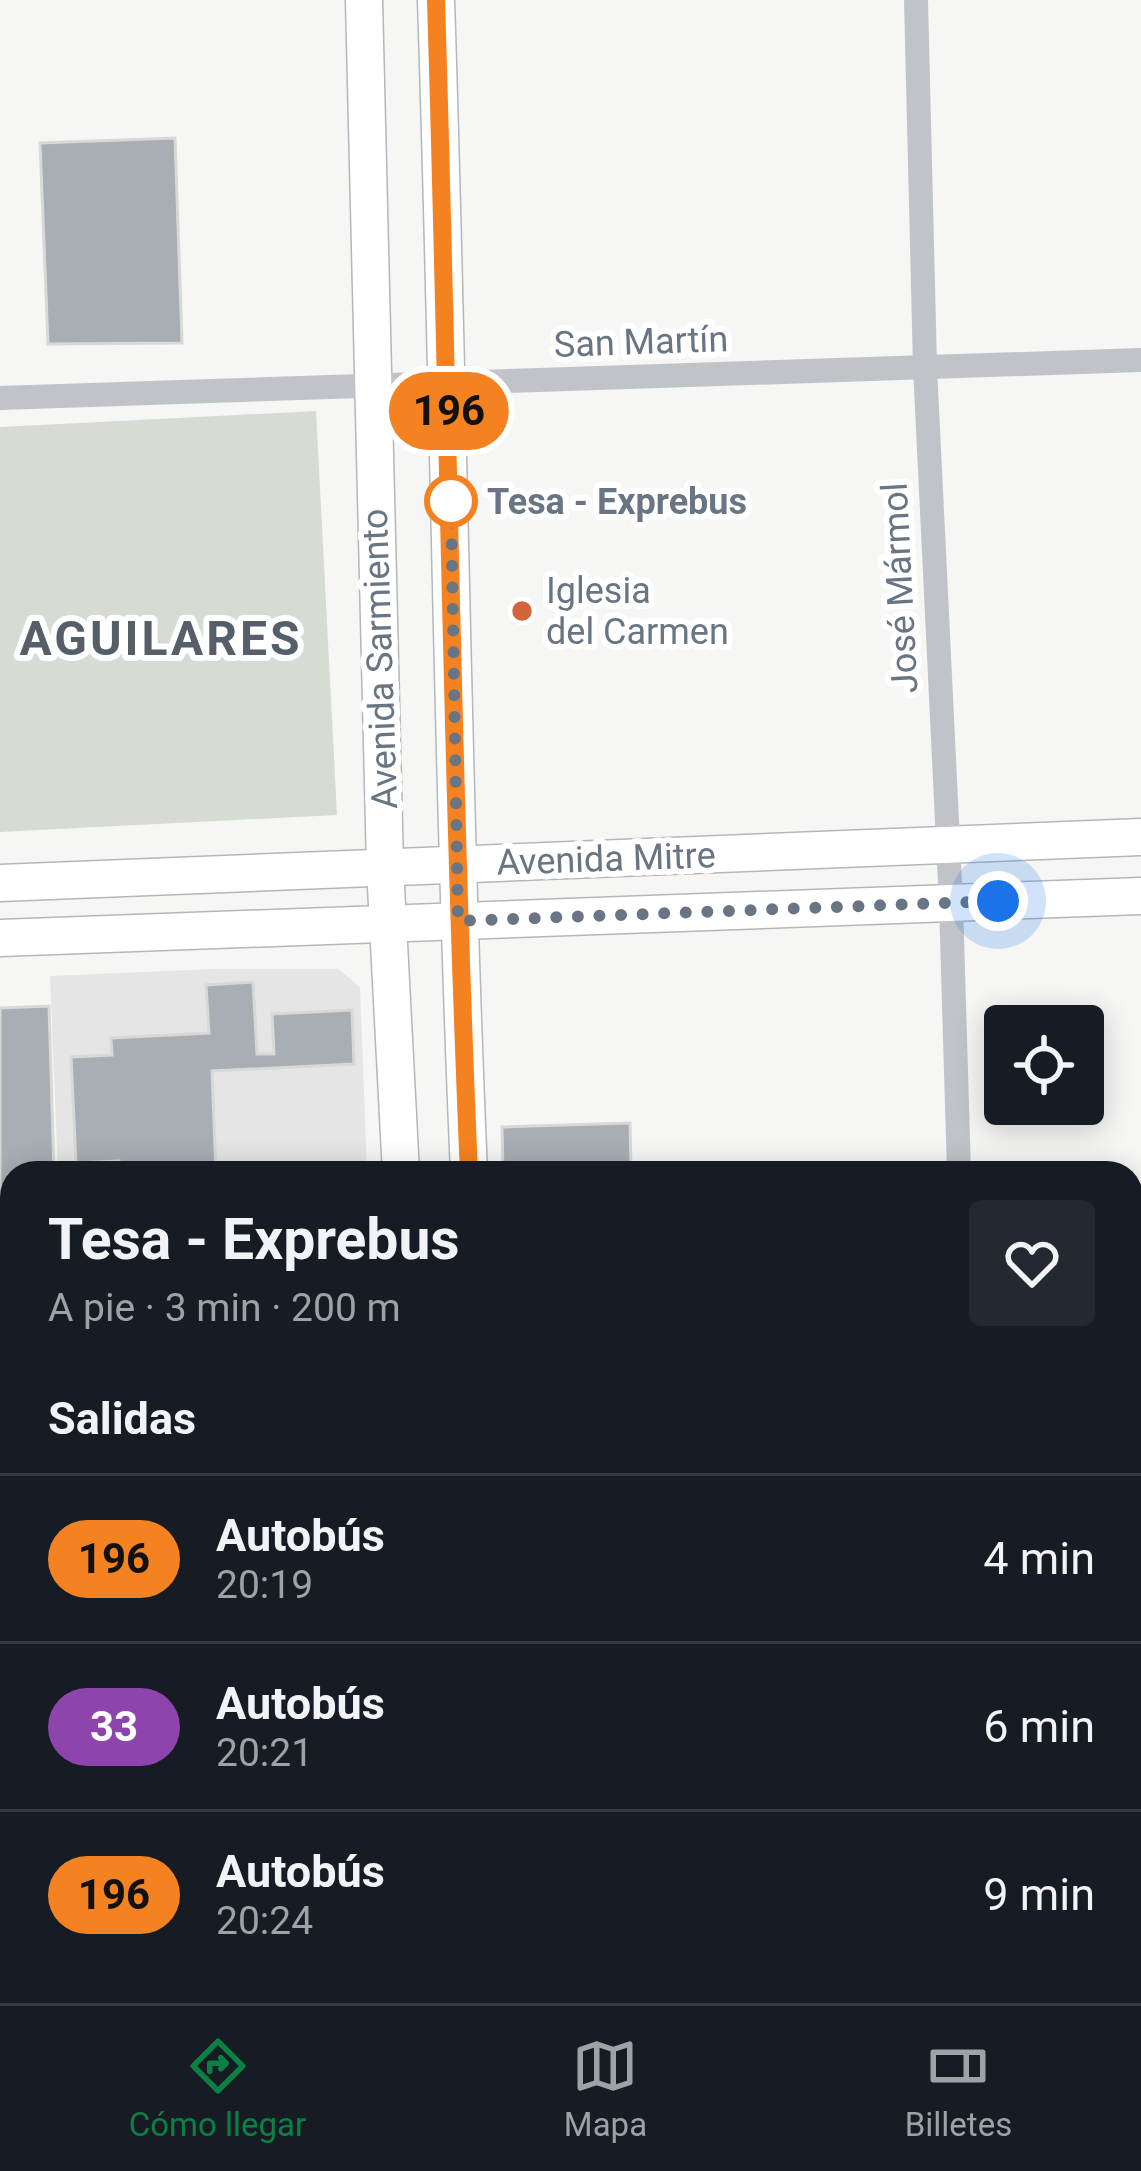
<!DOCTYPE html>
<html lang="es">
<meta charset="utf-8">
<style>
body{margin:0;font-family:Roboto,sans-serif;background:#242831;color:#f1f3f6;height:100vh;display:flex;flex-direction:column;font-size:45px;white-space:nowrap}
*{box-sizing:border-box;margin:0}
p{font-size:39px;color:#9ea1a6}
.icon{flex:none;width:66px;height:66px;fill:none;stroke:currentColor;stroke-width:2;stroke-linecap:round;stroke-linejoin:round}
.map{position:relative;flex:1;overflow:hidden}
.details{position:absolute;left:0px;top:1161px;width:1143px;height:843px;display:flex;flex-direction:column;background:#171b24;border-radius:36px 36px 0 0;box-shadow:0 6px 30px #0003}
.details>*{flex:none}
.badge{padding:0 24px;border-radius:39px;font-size:42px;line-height:78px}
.tools{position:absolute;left:984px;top:1005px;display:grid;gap:24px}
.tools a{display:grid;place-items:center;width:120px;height:120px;border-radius:12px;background:#171b24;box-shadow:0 6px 30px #0003;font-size:60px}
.you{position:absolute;width:60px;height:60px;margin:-30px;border:9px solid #fff;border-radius:50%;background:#1a73e8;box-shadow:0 0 0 18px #1a73e833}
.map>.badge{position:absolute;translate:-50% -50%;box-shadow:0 0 0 6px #fff}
h2{padding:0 48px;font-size:45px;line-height:108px}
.round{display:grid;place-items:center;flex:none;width:126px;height:126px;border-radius:12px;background:#242831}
.summary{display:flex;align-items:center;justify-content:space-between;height:204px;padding:0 48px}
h1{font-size:57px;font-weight:700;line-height:90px}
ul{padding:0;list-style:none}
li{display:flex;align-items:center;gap:36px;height:168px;padding:0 48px;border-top:3px solid #363941}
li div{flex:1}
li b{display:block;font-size:45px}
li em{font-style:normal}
li .badge{min-width:132px;font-weight:700;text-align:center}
.menu{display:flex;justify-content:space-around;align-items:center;height:168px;border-top:3px solid #363941;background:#171b24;font-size:33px;color:#9ea1a6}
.menu a{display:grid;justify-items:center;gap:6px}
.menu .active{color:#0b8043}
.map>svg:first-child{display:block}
.built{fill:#e4e5e4}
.green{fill:#d6dbd3}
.building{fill:#a8aeb4;stroke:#d8d8d6;stroke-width:3}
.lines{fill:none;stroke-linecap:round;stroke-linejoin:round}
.secondary-casing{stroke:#b3b7bb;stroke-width:39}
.minor{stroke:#c0c3c7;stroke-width:24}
.secondary{stroke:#fff;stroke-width:36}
.line-casing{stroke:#fff;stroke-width:27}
.line{stroke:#f58220;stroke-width:18}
.walk{stroke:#697582;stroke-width:12;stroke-dasharray:0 21.6}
.stop-dot{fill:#fff;stroke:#f58220;stroke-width:6}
.poi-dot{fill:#d16439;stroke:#fff;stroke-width:4.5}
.labels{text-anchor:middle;stroke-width:12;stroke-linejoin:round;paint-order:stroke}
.street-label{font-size:36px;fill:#697582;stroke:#fff}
.stop-label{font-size:36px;font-weight:bold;fill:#697582;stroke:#fff;text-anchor:start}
.poi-label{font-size:36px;fill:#697582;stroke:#fff;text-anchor:start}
.district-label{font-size:48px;font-weight:bold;letter-spacing:3px;fill:#565f68;stroke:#fff}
</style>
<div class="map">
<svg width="1141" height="2003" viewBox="0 0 1141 2003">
<rect width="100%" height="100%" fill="#f6f6f4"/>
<polygon class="built" points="214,969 338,969 360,987 367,1173 58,1173 50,976"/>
<polygon class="green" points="316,411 337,815 0,832 0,427"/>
<g class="building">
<polygon points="175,138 182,343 48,344 40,143"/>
<polygon points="253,982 257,1054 274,1054 272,1014 352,1010 354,1064 212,1071 216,1173 120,1173 119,1161 76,1163 71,1057 112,1055 111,1038 209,1033 206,985"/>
<polygon points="49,1006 54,1173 12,1173 12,1192 0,1193 0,1008"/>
<polygon points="630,1123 631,1167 503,1170 502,1127"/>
<polygon points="12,1774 12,1886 0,1886 0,1775"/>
<rect x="1131" y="1802" width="10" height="37"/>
<polygon points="12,1962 12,1992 95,1992 95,2003 0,2003 0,1963"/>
<polygon points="125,1992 204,1992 205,2003 126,2003"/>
<polygon points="211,1992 251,1992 252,2003 211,2003"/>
<polygon points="256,1992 393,1992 393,2003 256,1999"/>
<polygon points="717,1992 755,1992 756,2003 717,2003"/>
</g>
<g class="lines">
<defs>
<g id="secondary">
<polyline points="364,0 385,867 401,1173"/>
<path d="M436,0C449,391 452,782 469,1173"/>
<polyline points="0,883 1141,837"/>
<polyline points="0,938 1141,896"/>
<polyline points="440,1992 440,2003"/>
<polyline points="501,1992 501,2003"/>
</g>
</defs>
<use href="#secondary" class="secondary-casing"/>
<g class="minor">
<polyline points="916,0 925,367 951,903 959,1173"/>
<polyline points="0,398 1141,360"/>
<polyline points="1131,1382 1141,1382"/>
<polyline points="0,1436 12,1435"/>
<polyline points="1131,1543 1141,1544"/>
<polyline points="1131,1876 1141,1876"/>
<polyline points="0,1916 12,1916"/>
<polyline points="981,1992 981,2003"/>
</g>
<use href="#secondary" class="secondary"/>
</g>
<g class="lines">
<defs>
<path id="line" d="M436,0C448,391 452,782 469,1173"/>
</defs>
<use href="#line" class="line-casing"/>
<use href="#line" class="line"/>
<polyline class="walk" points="451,501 458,921 998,901"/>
</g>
<circle class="stop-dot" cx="451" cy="501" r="24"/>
<circle class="poi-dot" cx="522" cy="611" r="12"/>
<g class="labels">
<g class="street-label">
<text transform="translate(641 341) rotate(-2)" y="13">San Martín</text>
<text transform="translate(899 588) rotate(-93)" y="13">José Mármol</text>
<text transform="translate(379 659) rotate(-92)" y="13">Avenida Sarmiento</text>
<text transform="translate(606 858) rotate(-2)" y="13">Avenida Mitre</text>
</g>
<g class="stop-label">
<text x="487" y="514">Tesa - Exprebus</text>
</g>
<g class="poi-label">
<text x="546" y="603">Iglesia<tspan x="546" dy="41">del Carmen</tspan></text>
</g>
<g class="district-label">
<text x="161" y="655">AGUILARES</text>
</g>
</g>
</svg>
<div class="tools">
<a><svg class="icon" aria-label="locate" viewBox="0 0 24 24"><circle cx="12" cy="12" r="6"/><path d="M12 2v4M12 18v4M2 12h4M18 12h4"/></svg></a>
</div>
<div class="you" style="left:998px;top:901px"></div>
<b class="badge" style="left:449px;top:411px;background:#f58220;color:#111">196</b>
<section class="details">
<div class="summary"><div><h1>Tesa - Exprebus</h1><p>A pie · 3 min · 200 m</p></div><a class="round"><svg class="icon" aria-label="heart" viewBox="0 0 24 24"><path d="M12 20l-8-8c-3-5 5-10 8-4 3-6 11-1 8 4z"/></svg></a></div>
<h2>Salidas</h2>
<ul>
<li><span class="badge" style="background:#f58220;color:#111">196</span><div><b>Autobús</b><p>20:19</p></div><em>4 min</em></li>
<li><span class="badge" style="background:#8e44ad;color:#fff">33</span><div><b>Autobús</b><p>20:21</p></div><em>6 min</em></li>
<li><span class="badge" style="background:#f58220;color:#111">196</span><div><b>Autobús</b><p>20:24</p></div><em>9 min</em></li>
</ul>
</section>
</div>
<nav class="menu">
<a class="active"><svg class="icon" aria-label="directions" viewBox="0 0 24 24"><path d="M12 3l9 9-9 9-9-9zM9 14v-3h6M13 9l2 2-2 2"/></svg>Cómo llegar</a>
<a><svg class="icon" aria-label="map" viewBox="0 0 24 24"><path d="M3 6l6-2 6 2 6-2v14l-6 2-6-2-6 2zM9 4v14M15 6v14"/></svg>Mapa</a>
<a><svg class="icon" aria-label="tickets" viewBox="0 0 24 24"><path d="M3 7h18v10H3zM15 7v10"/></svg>Billetes</a>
</nav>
